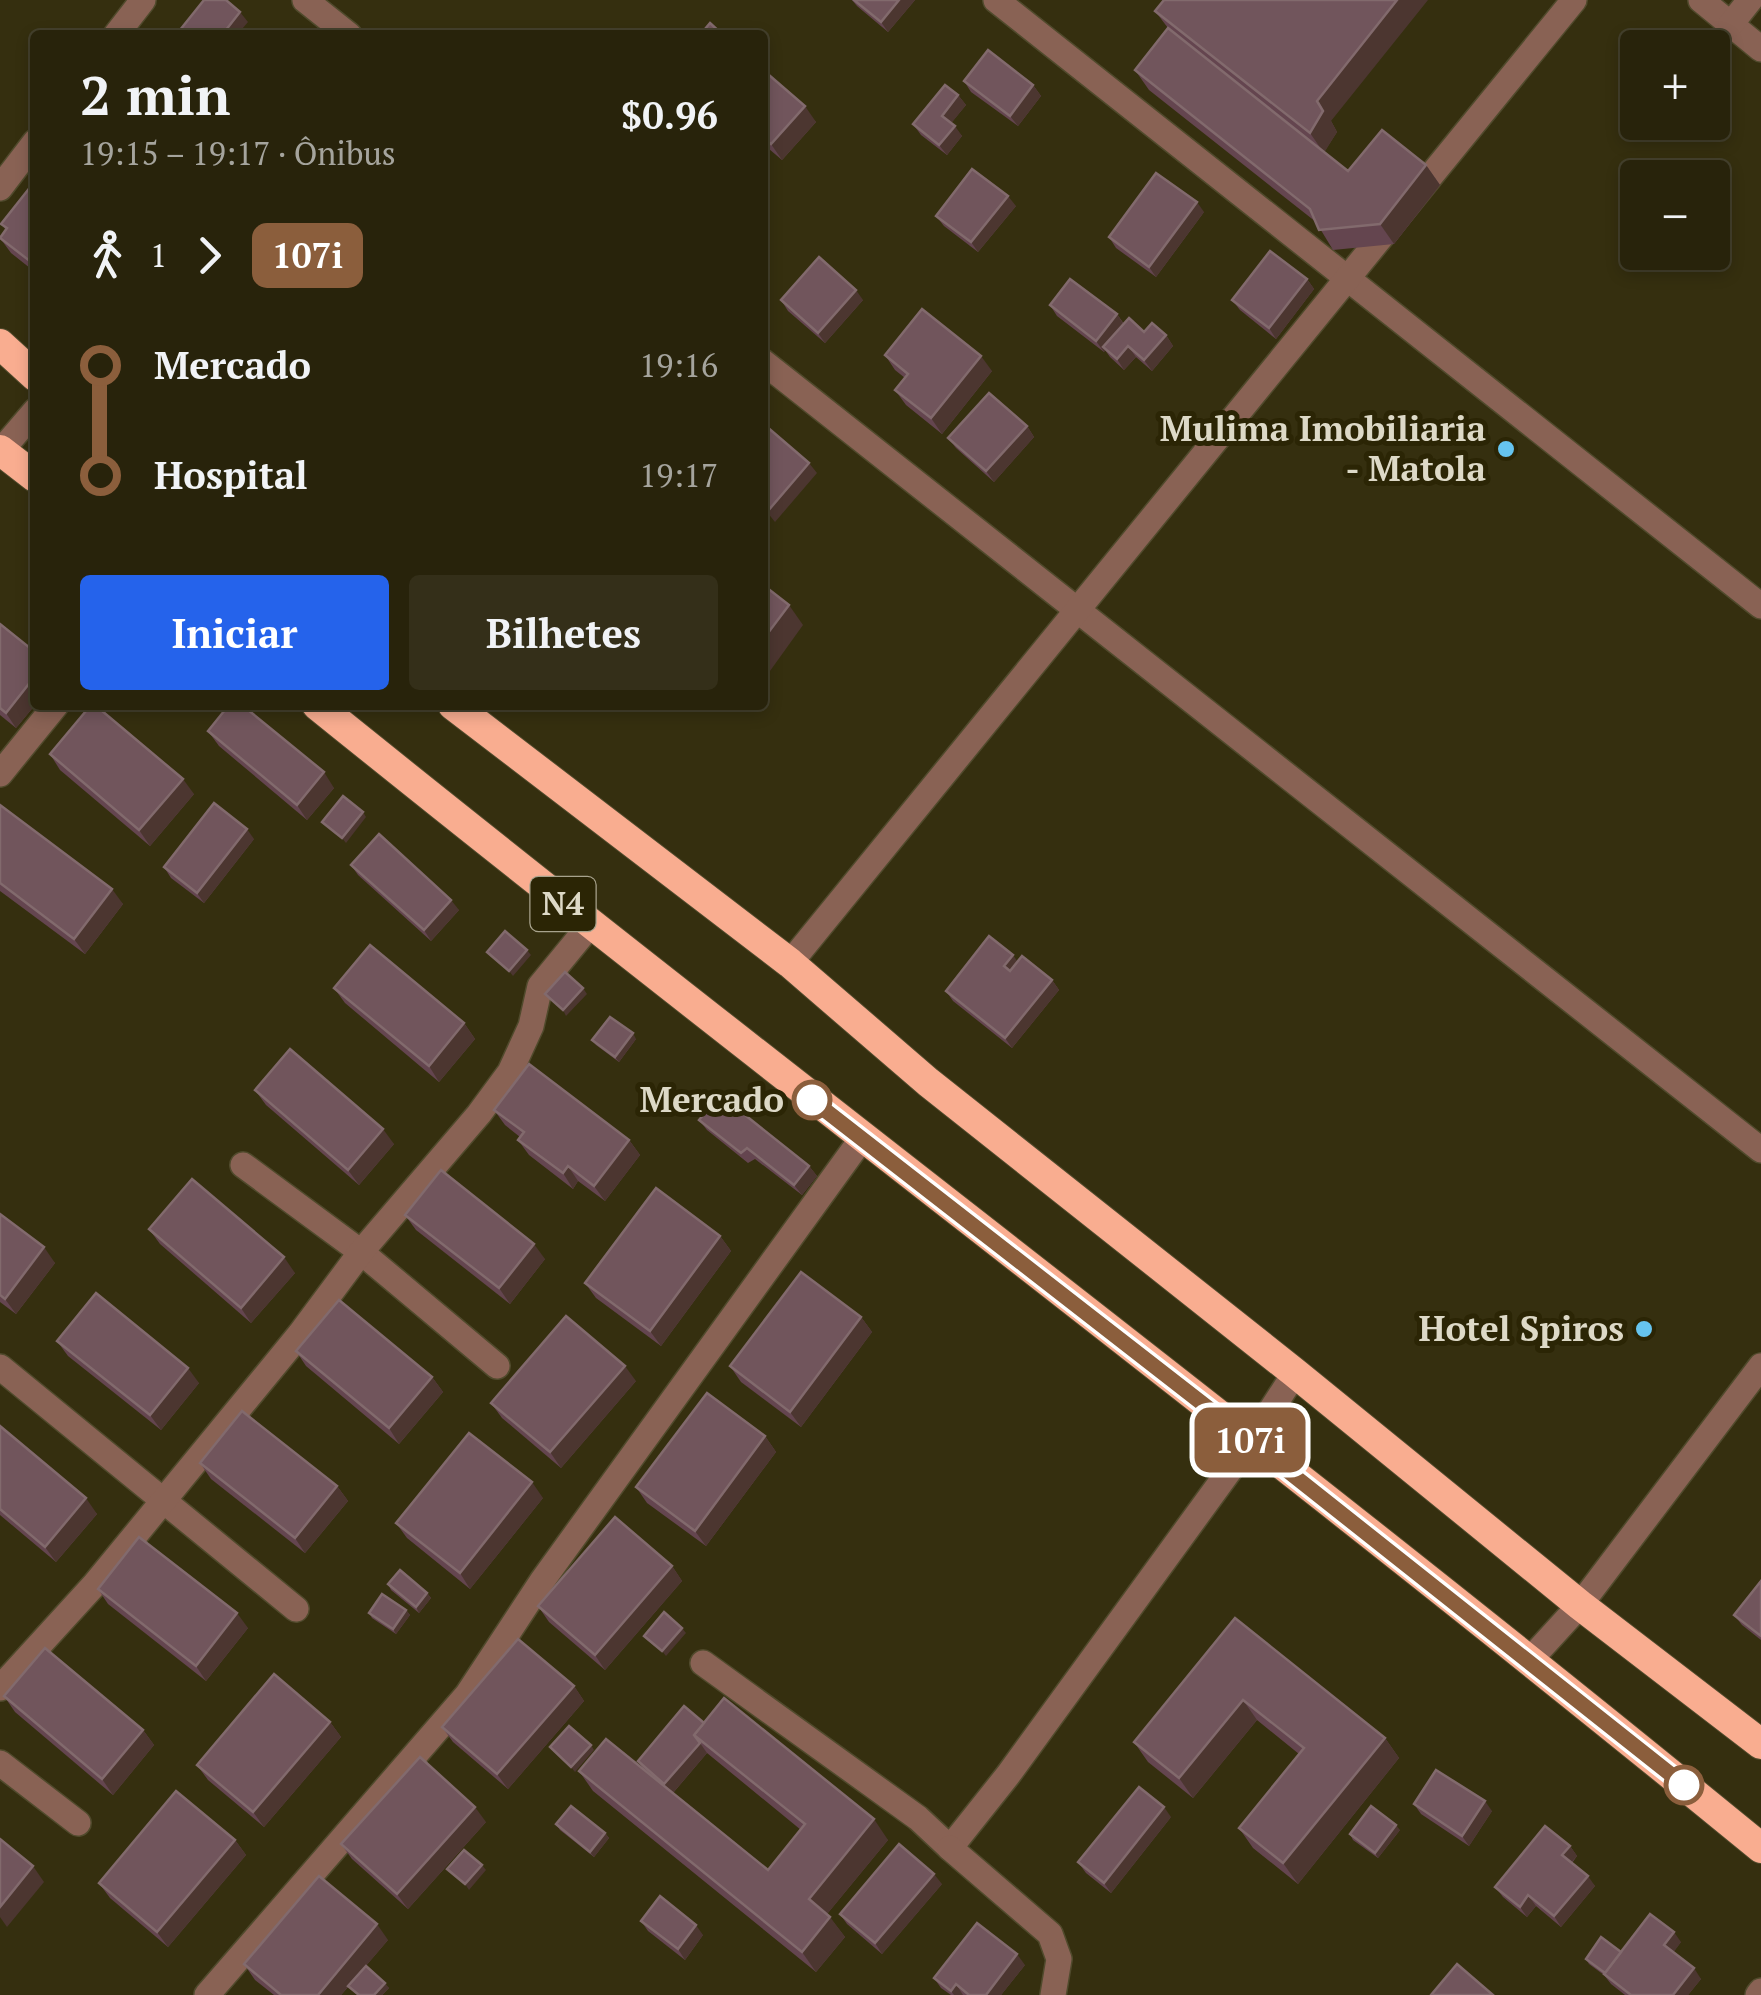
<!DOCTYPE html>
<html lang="pt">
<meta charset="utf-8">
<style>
body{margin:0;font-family:"PT Serif",serif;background:#342f19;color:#f1f3f6;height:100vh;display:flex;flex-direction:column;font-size:38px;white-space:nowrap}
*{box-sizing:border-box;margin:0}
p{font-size:32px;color:#a5a49d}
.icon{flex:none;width:55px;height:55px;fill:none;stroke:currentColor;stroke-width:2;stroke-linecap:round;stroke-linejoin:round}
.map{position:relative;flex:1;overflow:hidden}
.panel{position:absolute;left:30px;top:30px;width:738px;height:680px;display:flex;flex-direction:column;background:#28230b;border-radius:10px;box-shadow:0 5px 15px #0003,0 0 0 2px #44402c}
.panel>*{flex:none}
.badge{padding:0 20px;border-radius:15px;font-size:35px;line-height:65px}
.buttons{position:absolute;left:1620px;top:30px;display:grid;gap:20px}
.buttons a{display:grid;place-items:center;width:110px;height:110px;border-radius:10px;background:#28230b;box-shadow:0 5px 15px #0003,0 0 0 2px #44402c;font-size:50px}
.map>.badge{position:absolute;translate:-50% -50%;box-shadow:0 0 0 5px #fff}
.legs{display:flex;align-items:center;gap:15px;height:110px;padding:0 50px;font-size:32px}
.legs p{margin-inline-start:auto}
.overview{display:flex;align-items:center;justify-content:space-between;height:170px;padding:0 50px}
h1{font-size:55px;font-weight:800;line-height:75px}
.button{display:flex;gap:20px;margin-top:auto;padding:20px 50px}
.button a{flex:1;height:115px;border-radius:10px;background:#2563eb;color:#fff;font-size:40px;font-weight:800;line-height:115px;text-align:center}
.button a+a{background:#342f19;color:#f1f3f6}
ul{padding:0 50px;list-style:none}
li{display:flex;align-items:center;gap:35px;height:110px;font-size:38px}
li i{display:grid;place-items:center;width:15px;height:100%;margin:0 12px;background:currentColor}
li i::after{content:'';width:25px;height:25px;margin:-12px;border:8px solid;border-radius:50%;background:#28230b}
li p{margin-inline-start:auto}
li:first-child i{background:linear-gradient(#0000 50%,currentColor 0)}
li:last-child i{background:linear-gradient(currentColor 50%,#0000 0)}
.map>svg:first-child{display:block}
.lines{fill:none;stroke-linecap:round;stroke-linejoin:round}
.minor-casing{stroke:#504a2c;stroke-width:28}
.highway-casing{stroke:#504a2c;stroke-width:32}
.minor{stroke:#896254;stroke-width:25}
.highway{stroke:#f9ad90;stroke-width:30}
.wall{fill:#64454f;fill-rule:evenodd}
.shaded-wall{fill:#4c3630}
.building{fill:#71555c;stroke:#826a6d;stroke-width:2.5}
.line-1-casing{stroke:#fff;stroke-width:22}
.line-1{stroke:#8b5e3c;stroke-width:15}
.poi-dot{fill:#66c4ef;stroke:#2b2505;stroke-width:4}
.stop-1-dot{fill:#fff;stroke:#8b5e3c;stroke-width:5}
.labels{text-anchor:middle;stroke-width:10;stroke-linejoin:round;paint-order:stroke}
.shield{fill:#2b2505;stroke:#a8a38d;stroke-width:2.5}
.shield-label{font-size:32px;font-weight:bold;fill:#ddd9c7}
.poi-label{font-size:35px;font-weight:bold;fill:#ddd9c7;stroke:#2b2505;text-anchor:end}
.stop-label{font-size:35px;font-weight:bold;fill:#ddd9c7;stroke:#2b2505;text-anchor:end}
</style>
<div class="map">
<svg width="1761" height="1995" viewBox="0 0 1761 1995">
<rect width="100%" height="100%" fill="#352f0f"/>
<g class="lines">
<defs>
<g id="minor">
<polyline points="305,0 349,35"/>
<polyline points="996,0 1761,606"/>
<polyline points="1701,0 1761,49"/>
<polyline points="1731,24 1750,0"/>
<polyline points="116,35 143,0"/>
<polyline points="0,188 35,142"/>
<polyline points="762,361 1761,1150"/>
<polyline points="0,452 35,411"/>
<polyline points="0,774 56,705"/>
<polyline points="790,963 1574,0"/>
<polyline points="243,1165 361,1252 497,1366"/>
<polyline points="0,1367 296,1609"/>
<polyline points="1528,1662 1580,1605 1761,1366"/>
<polyline points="703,1663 918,1818 950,1848 1008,1775 1251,1441 1295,1373"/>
<polyline points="0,1688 95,1584 300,1334 361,1252 479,1114 510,1072 531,1026 540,986 590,925"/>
<polyline points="0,1763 78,1823"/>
<polyline points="950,1848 1050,1934 1059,1959 1053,1995"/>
<polyline points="207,1995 467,1695 542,1581 863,1137"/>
<polyline points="1758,1995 1761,1991"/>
</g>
<g id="highway">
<polyline points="0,344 35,376"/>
<polyline points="0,450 35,477"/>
<path d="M317,705C795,1091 1287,1459 1761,1848"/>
<polyline points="453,705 790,963 928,1082 1295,1373 1580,1605 1761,1744"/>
</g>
</defs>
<use href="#minor" class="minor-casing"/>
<use href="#highway" class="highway-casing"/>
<use href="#minor" class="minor"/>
<use href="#highway" class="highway"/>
</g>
<g class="wall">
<polygon points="852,0 915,0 888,32 857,6"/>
<polygon points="1155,11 1331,121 1337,132 1324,152 1348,171 1426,165 1440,185 1394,244 1333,250 1316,222 1149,90 1135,70 1168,28"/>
<polygon points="762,69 816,122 782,160 762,143"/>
<polygon points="964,81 1033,85 1041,96 1018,126 971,92"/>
<polygon points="958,95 966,105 951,123 962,136 947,155 921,135 913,124"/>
<polygon points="35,181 35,272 11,253 0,238 6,230 1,224"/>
<polygon points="1016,206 978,252 944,226 936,216"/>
<polygon points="1204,212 1156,277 1116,248 1109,237"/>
<polygon points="1307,279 1314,289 1276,339 1240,310 1232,300"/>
<polygon points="781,300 863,300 825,343 788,311"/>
<polygon points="1050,305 1117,314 1124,324 1144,332 1166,335 1173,346 1152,371 1136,357 1124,370 1110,357 1105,350 1104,352 1057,316"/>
<polygon points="885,355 992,371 942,434 906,405 895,390 905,378 895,370"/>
<polygon points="1027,426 1034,437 994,482 956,448 948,438"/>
<polygon points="0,624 35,652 35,705 16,728 0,715"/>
<polygon points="208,731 334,788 307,820 219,746"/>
<polygon points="50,754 194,794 150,846 60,770"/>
<polygon points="0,805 123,904 85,954 0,891"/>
<polygon points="254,839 204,903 171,878 164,867"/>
<polygon points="351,865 459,910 431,941 358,875"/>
<polygon points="1018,962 1052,980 1059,990 1012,1048 953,1001 946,991"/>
<polygon points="334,988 464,1023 475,1039 439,1082 345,1003"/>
<polygon points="636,1039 619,1062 596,1045 592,1040"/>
<polygon points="255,1090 394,1144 359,1185 266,1105"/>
<polygon points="494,1110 629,1140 640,1155 605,1201 578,1181 573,1189 529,1155 518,1140 520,1137 505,1125"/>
<polygon points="699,1120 809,1166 817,1176 802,1195 755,1159 748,1163 707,1130"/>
<polygon points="0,1214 55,1263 16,1314 0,1302"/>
<polygon points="405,1215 545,1259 510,1304 416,1230"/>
<polygon points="149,1229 295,1273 251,1323 160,1244"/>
<polygon points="720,1236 731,1251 661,1346 596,1298 585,1283"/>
<polygon points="861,1317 872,1332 801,1427 741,1382 730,1366"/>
<polygon points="57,1341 199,1383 161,1430 68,1356"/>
<polygon points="296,1351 432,1377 443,1392 399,1444 306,1366"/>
<polygon points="636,1381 561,1468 502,1418 491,1403"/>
<polygon points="0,1426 97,1514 56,1562 0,1515"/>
<polygon points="765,1436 776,1452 706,1546 647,1503 636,1487"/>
<polygon points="200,1463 337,1486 348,1501 305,1553 211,1479"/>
<polygon points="543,1498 470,1589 407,1538 396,1523"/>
<polygon points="672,1566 682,1581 605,1670 549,1622 538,1606"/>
<polygon points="1761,1581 1761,1640 1742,1625 1734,1615"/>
<polygon points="388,1584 427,1593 431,1598 419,1613 391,1590"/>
<polygon points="98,1589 248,1628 206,1681 108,1604"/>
<polygon points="406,1610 410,1615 396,1634 372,1618 369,1613"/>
<polygon points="1235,1618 1385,1738 1399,1758 1298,1884 1253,1848 1239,1828 1299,1754 1257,1720 1193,1798 1148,1762 1134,1742"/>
<polygon points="574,1686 584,1701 508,1789 453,1742 442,1727"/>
<polygon points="4,1696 143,1730 154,1745 113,1795 15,1712"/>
<polygon points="330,1722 341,1737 264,1827 208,1780 197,1765"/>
<path d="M704,1723L888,1840L827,1914L845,1937L816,1972L593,1791L579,1771H645L638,1761ZM707,1753L801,1830L768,1870L673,1793Z"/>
<polygon points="1414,1804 1492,1811 1469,1846 1421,1814"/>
<polygon points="1171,1817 1111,1893 1086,1873 1078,1862"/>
<polygon points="486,1822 408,1909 352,1859 341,1844"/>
<polygon points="556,1824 605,1833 609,1838 594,1857 560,1830"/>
<polygon points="1400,1830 1378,1858 1353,1840 1350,1834"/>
<polygon points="235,1840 246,1855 168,1947 110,1898 99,1883"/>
<polygon points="1570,1846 1577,1856 1572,1863 1595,1886 1561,1927 1536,1906 1527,1917 1503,1897 1495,1887"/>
<polygon points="942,1884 882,1954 847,1924 840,1914"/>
<polygon points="641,1921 703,1935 685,1960 648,1931"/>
<polygon points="388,1940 364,1968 389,1988 382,1995 357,1995 349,1986 341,1995 274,1995 255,1980 244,1964"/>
<polygon points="1681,1942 1673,1952 1701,1979 1688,1995 1625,1995 1611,1984 1604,1975 1589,1964 1586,1959"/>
<polygon points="1025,1965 1001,1995 951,1995 941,1988 934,1978"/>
</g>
<g class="shaded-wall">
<polygon points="899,0 915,0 888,32 881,22"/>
<polygon points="1397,0 1428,0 1331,121 1337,132 1324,153 1310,133 1317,101"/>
<polygon points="240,12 248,22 237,35 222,35"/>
<polygon points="1033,85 1041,96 1018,126 1010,116"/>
<polygon points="958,95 966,105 949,126 942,116"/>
<polygon points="805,106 816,122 782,160 771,144"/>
<polygon points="955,126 962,136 947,155 939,145"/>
<polygon points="1426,165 1440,185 1394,244 1380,224"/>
<polygon points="1008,196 1016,206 978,252 971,242"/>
<polygon points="1197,202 1204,212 1156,277 1149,267"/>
<polygon points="1307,279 1314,289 1276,339 1269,328"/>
<polygon points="856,290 863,300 825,343 818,333"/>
<polygon points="1117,314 1124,325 1104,352 1096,341"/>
<polygon points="1166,335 1173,346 1152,371 1144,360"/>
<polygon points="1128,346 1136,357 1124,370 1117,359"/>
<polygon points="981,356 992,371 942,434 931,418"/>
<polygon points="1027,426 1034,437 994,482 986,471"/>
<polygon points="809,463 817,473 775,522 767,512"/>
<polygon points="789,605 803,625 770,671 762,661 762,641"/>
<polygon points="35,676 35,705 16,728 6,713"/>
<polygon points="324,772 334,788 307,820 297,805"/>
<polygon points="183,779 194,794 150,846 139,830"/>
<polygon points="363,812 366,817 346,843 342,838"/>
<polygon points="247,829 254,839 204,903 197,893"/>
<polygon points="112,889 123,904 85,954 74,939"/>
<polygon points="451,900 459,910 431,941 424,930"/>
<polygon points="527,950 531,955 513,976 509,971"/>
<polygon points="1013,955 1020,965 1011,976 1004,966"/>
<polygon points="1052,980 1059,990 1012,1048 1005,1038"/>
<polygon points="583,988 587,994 566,1016 563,1010"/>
<polygon points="464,1023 475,1039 439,1082 429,1066"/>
<polygon points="633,1033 636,1039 619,1062 615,1057"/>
<polygon points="383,1129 394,1144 359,1185 348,1170"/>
<polygon points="629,1140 640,1155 605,1201 594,1186"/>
<polygon points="568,1166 578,1181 573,1189 563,1173"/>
<polygon points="809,1166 817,1176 802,1195 794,1185"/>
<polygon points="720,1236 731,1251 661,1346 650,1331"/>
<polygon points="534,1244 545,1259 510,1304 499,1288"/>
<polygon points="44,1247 55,1263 16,1314 5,1299"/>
<polygon points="284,1257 295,1273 251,1323 241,1308"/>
<polygon points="861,1317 872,1332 801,1427 790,1412"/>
<polygon points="625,1366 636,1381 561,1468 550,1452"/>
<polygon points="188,1368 199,1383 161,1430 150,1415"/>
<polygon points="432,1377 443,1392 399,1444 389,1428"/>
<polygon points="765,1436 776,1452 706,1546 695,1531"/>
<polygon points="532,1482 543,1498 470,1589 460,1573"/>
<polygon points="337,1486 348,1501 305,1553 295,1538"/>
<polygon points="86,1498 97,1514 56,1562 45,1547"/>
<polygon points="672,1566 682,1581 605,1670 595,1655"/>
<polygon points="427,1593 431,1598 419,1613 416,1607"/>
<polygon points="406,1610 410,1615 396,1634 393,1629"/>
<polygon points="237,1613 248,1628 206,1681 196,1666"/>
<polygon points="682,1628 686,1633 666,1656 662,1651"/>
<polygon points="574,1686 584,1701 508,1789 497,1774"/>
<polygon points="1243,1700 1257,1720 1193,1798 1179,1778"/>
<polygon points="330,1722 341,1737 264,1827 253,1812"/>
<polygon points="143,1730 154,1745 113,1795 102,1779"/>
<polygon points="1385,1738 1399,1758 1298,1884 1283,1863"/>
<polygon points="700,1743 707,1753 672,1794 664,1784"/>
<polygon points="591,1745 594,1750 575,1772 571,1767"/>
<polygon points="1485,1801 1492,1811 1469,1846 1462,1836"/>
<polygon points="475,1807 486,1822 408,1909 397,1894"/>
<polygon points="1164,1807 1171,1817 1111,1893 1104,1883"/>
<polygon points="874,1819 888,1840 823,1919 809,1899"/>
<polygon points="1396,1825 1400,1830 1378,1858 1375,1853"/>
<polygon points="605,1833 609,1838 594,1857 590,1852"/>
<polygon points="235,1840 246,1855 168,1947 157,1932"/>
<polygon points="1570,1846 1577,1856 1569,1865 1562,1855"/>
<polygon points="482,1865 486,1870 469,1890 465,1884"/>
<polygon points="33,1866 44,1882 7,1927 0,1917 0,1907"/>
<polygon points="934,1874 942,1884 882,1954 875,1943"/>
<polygon points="1588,1876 1595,1886 1561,1927 1554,1916"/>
<polygon points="1528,1895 1536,1906 1527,1917 1520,1907"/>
<polygon points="830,1917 845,1937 816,1972 802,1952"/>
<polygon points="377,1924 388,1940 341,1995 318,1995"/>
<polygon points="696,1925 703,1935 685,1960 678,1949"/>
<polygon points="1674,1932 1681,1942 1671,1956 1664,1945"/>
<polygon points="1017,1954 1025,1965 1001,1995 986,1995"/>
<polygon points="1694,1968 1701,1979 1688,1995 1673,1995"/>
<polygon points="385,1983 389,1988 382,1995 374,1995"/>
<polygon points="956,1984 963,1995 954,1995 951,1991"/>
</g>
<g class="building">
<polygon points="204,0 226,0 240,12 222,35 176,35"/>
<polygon points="854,0 899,0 881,22"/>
<polygon points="1164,0 1397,0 1317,101 1323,111 1310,133 1155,11"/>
<polygon points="710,23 723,35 700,35"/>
<polygon points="1168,28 1348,171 1382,130 1426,165 1380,224 1319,230 1310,209 1135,70"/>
<polygon points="988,50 1033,85 1010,116 964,81"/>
<polygon points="762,69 805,106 771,144 762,137"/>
<polygon points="945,85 958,95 942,116 955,126 939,145 913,124"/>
<polygon points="972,169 1008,196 971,242 936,216"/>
<polygon points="1156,173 1197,202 1149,267 1109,237"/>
<polygon points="35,181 35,265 0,238 7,228 1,224"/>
<polygon points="1270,251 1307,279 1269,328 1232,300"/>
<polygon points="819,257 856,290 818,333 781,300"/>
<polygon points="1070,279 1117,314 1096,341 1050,305"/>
<polygon points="922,309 981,356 931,418 895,390 908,374 885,355"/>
<polygon points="1129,318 1144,332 1152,323 1166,335 1144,360 1128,346 1117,359 1103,347"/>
<polygon points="989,393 1027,426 986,471 948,438"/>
<polygon points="766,426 809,463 767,512 762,508 762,430"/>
<polygon points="762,584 789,605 762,641"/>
<polygon points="0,624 35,652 35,676 6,713 0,708"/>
<polygon points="91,705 95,705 183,779 139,830 50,754"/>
<polygon points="229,705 242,705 324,772 297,805 208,731"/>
<polygon points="343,796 363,812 342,838 322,822"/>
<polygon points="214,803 247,829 197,893 164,867"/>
<polygon points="0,805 112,889 74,939 0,883"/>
<polygon points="379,834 451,900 424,930 351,865"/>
<polygon points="505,931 527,950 509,971 487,952"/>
<polygon points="989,936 1013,955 1004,966 1010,971 1022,956 1052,980 1005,1038 946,991"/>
<polygon points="370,945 464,1023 429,1066 334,988"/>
<polygon points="565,972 583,988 563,1010 545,994"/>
<polygon points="610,1017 633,1033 615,1057 592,1040"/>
<polygon points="290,1049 383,1129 348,1170 255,1090"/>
<polygon points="529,1064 629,1140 594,1186 568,1166 563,1173 518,1140 524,1132 494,1110"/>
<polygon points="720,1095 809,1166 794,1185 747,1148 741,1153 699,1120"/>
<polygon points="441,1170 534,1244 499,1288 405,1215"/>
<polygon points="192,1179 284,1257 241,1308 149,1229"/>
<polygon points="656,1188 720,1236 650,1331 585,1283"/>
<polygon points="0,1214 44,1247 5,1299 0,1295"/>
<polygon points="801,1272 861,1317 790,1412 730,1366"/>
<polygon points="96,1293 188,1368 150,1415 57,1341"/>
<polygon points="339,1300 432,1377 389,1428 296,1351"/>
<polygon points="566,1316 625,1366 550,1452 491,1403"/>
<polygon points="707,1393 765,1436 695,1531 636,1487"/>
<polygon points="242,1411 337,1486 295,1538 200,1463"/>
<polygon points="0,1426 86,1498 45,1547 0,1509"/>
<polygon points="469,1433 532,1482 460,1573 396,1523"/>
<polygon points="615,1517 672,1566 595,1655 538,1606"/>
<polygon points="139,1537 237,1613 196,1666 98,1589"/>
<polygon points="400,1570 427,1593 416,1607 388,1584"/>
<polygon points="1761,1581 1761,1636 1734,1615"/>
<polygon points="382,1594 406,1610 393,1629 369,1613"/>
<polygon points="664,1612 682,1628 662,1651 644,1636"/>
<polygon points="1235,1618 1385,1738 1283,1863 1239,1828 1304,1748 1243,1700 1179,1778 1134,1742"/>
<polygon points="518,1639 574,1686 497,1774 442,1727"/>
<polygon points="45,1648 143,1730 102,1779 4,1696"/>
<polygon points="274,1674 330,1722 253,1812 197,1765"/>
<polygon points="724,1698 874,1819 809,1899 830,1917 802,1952 579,1771 606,1739 768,1870 805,1824 694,1735"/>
<polygon points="684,1706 704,1723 694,1735 700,1743 664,1784 638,1761"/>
<polygon points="569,1726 591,1745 571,1767 550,1747"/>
<polygon points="420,1757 475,1807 397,1894 341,1844"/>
<polygon points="1436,1770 1485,1801 1462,1836 1414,1804"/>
<polygon points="1139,1787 1164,1807 1104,1883 1078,1862"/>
<polygon points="176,1791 235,1840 157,1932 99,1883"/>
<polygon points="571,1806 605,1833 590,1852 556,1824"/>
<polygon points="1371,1806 1396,1825 1375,1853 1350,1834"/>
<polygon points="1545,1826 1570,1846 1562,1855 1588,1876 1554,1916 1528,1895 1520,1907 1495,1887"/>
<polygon points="0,1839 33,1866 0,1907"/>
<polygon points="899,1844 934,1874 875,1943 840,1914"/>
<polygon points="464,1850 482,1865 465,1884 447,1869"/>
<polygon points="319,1876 377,1924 318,1995 281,1995 244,1964"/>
<polygon points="660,1896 696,1925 678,1949 641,1921"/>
<polygon points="1650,1914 1674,1932 1664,1945 1694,1968 1673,1995 1631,1995 1604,1974"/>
<polygon points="977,1923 1017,1954 986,1995 969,1995 956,1984 951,1991 934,1978"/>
<polygon points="1601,1937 1621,1952 1605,1973 1586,1959"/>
<polygon points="1457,1964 1493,1995 1431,1995"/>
<polygon points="366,1966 385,1983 374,1995 359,1995 348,1986"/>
</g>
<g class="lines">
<defs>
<polyline id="line-1" points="812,1100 1221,1418 1684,1785"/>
</defs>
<use href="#line-1" class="line-1-casing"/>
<use href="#line-1" class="line-1"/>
</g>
<g class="poi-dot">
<circle cx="1506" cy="449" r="10"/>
<circle cx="1644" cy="1329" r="10"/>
</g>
<g class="stop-1-dot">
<circle cx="812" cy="1100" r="18"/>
<circle cx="1684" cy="1785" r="18"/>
</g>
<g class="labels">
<rect class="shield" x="530.5" y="877" width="65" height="54" rx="8"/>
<g class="shield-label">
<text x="563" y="915">N4</text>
</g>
<g class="poi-label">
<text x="1486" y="441">Mulima Imobiliaria<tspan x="1486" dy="40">- Matola</tspan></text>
<text x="1624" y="1341">Hotel Spiros</text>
</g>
<g class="stop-label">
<text x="784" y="1112">Mercado</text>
</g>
</g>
</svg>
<div class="buttons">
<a>+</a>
<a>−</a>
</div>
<b class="badge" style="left:1250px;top:1440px;background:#8b5e3c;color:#fff">107i</b>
<section class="panel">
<div class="overview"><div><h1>2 min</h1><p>19:15 – 19:17 · Ônibus</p></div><b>$0.96</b></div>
<div class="legs"><svg class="icon" aria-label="walk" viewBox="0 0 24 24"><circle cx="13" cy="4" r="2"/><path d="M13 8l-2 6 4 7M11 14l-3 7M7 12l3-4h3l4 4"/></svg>1<svg class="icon" aria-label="forward" viewBox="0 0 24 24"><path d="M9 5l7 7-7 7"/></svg><b class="badge" style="background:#8b5e3c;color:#fff">107i</b></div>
<ul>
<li><i style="color:#8b5e3c"></i><b>Mercado</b><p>19:16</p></li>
<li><i style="color:#8b5e3c"></i><b>Hospital</b><p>19:17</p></li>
</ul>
<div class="button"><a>Iniciar</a><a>Bilhetes</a></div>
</section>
</div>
